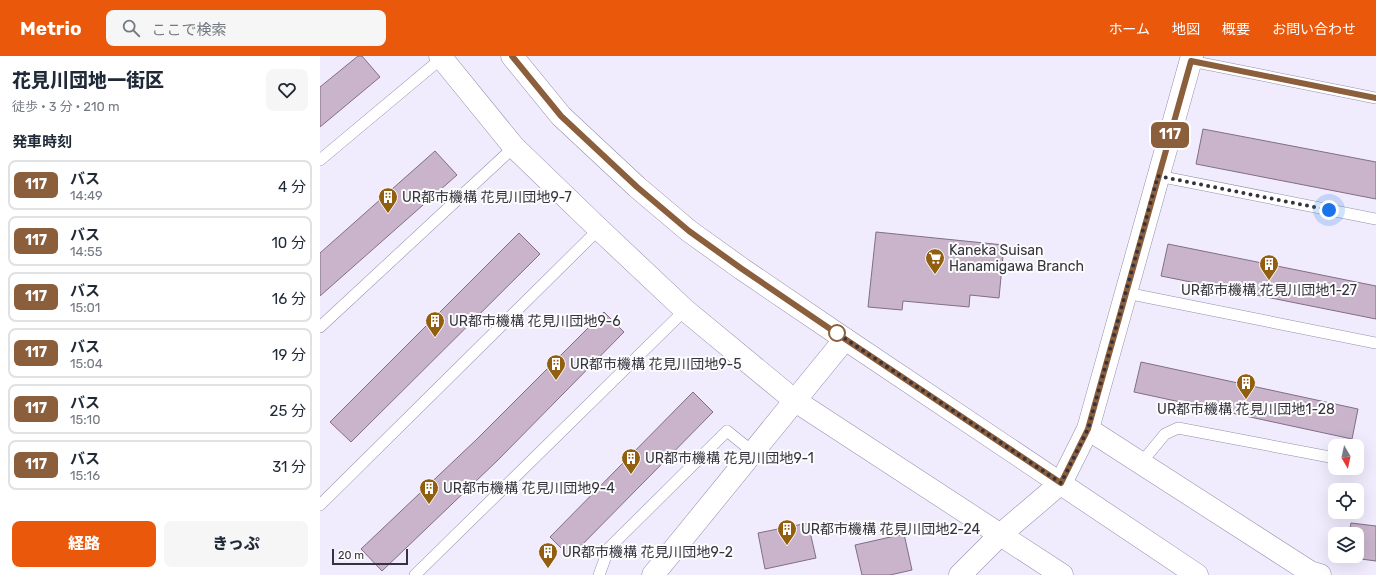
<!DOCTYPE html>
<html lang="ja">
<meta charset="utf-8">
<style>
body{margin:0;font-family:Rubik,"Noto Sans JP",sans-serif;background:#f6f6f7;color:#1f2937;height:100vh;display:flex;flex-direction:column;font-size:15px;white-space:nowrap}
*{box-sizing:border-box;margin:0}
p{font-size:13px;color:#747a83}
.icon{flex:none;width:22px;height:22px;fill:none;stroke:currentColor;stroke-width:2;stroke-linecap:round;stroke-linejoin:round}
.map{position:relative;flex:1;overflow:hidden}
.panel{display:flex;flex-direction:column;background:#fff;width:320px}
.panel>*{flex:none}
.badge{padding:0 8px;border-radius:6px;font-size:14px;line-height:26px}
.needle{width:26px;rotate:171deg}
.buttons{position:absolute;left:1008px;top:383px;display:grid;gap:8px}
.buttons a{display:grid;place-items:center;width:36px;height:36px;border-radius:8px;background:#fff;box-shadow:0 4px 16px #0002;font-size:20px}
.scale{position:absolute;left:12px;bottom:10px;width:76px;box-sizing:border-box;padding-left:4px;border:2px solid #35333e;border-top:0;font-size:11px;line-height:14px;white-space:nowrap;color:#35333e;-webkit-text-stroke:3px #fcfcfc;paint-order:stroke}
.you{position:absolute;width:20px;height:20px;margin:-10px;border:3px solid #fff;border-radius:50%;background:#1a73e8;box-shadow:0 0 0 6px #1a73e833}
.map>.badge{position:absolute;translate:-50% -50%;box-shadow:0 0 0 2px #fff}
h2{padding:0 12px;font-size:15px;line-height:36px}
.round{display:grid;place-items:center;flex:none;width:42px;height:42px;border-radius:8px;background:#f6f6f7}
.head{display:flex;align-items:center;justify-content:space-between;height:68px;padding:0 12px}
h1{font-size:19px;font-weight:800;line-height:30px}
.cta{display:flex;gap:8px;margin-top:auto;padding:8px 12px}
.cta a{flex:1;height:46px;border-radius:8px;background:#ea580c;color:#fff;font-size:16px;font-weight:800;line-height:46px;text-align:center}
.cta a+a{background:#f6f6f7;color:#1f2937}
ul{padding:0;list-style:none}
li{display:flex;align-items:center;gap:12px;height:50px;margin:0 8px 6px;padding:0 4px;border:2px solid #e0e1e3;border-radius:8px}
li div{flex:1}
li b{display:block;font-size:15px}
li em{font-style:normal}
li .badge{min-width:44px;font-weight:700;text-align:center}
header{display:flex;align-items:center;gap:24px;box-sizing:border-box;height:56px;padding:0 20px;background:#ea580c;color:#fff}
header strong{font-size:19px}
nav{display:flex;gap:22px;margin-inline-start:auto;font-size:14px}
.search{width:280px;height:36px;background:#f6f6f7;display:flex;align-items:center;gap:10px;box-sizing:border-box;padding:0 14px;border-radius:8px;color:#747a83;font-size:15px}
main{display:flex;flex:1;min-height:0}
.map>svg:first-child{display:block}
.building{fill:#c9b4cb;stroke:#816e84}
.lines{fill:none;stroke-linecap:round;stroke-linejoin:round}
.lane-casing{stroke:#948ea9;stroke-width:12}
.street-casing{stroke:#948ea9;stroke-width:23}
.secondary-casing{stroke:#948ea9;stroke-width:23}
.lane{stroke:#fff;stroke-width:11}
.street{stroke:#fff;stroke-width:22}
.secondary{stroke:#fff;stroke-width:22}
.line-casing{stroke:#fff;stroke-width:9}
.line{stroke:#8b5e3c;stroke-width:6}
.walk{stroke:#35333e;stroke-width:4;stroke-dasharray:0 7.2}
.stop-dot{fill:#fff;stroke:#8b5e3c;stroke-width:2}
.labels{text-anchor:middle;stroke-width:4;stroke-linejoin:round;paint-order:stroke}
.poi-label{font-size:14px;fill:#35333e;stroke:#fcfcfc;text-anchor:start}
</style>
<header>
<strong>Metrio</strong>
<div class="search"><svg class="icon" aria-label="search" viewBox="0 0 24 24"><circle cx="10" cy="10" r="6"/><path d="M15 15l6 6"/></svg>ここで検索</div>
<nav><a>ホーム</a><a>地図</a><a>概要</a><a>お問い合わせ</a></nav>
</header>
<main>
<section class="panel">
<div class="head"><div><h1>花見川団地一街区</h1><p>徒歩 · 3 分 · 210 m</p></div><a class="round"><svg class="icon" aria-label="heart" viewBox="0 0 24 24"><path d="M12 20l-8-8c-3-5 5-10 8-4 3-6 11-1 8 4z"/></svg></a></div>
<h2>発車時刻</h2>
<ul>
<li><span class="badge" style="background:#8b5e3c;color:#fff">117</span><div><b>バス</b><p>14:49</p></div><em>4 分</em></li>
<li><span class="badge" style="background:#8b5e3c;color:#fff">117</span><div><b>バス</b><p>14:55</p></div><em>10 分</em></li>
<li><span class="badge" style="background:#8b5e3c;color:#fff">117</span><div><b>バス</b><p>15:01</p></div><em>16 分</em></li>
<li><span class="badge" style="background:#8b5e3c;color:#fff">117</span><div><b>バス</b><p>15:04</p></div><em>19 分</em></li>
<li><span class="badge" style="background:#8b5e3c;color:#fff">117</span><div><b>バス</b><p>15:10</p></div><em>25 分</em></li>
<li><span class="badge" style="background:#8b5e3c;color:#fff">117</span><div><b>バス</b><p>15:16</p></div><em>31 分</em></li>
</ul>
<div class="cta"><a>経路</a><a>きっぷ</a></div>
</section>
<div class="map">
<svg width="1056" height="519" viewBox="0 0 1056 519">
<rect width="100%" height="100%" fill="#f0ecfe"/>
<g class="building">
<polygon points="38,0 42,0 60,21 0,71 0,31"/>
<polygon points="883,73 1056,106 1056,143 876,108"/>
<polygon points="115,95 137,119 0,240 0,197"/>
<polygon points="556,176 684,189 679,242 650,239 649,251 583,245 582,254 548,251"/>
<polygon points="199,177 220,198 31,386 10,366"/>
<polygon points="848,188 1056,230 1056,263 841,220"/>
<polygon points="284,256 304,276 178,404 62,515 41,493 157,383"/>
<polygon points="821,306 1038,353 1032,383 814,336"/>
<polygon points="373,336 393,356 250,501 230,481"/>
<polygon points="488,467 496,502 445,513 438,477"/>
<polygon points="1031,467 1056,470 1056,505 1026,501 1027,500 1037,500 1037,478 1029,478"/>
<polygon points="584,478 592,514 570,519 542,519 535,489"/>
</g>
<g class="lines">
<defs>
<g id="lane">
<polyline points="871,5 1056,42"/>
<polyline points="0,104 122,2"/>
<polyline points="838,120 1056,163"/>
<polyline points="806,237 1056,287"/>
<polyline points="0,271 194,91"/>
<polyline points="821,407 845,378 858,372 1015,402"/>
<polyline points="0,449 279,173"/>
<polyline points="95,519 365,254"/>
<polyline points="279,519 289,492 407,375 433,396"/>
</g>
<g id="street">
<polyline points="120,0 194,91 279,173 365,254 474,344 742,519"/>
<polyline points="768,373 990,516 1000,519"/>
<polyline points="333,519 525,283"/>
<polyline points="640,519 680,479 741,427 768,373 872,0"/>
</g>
<polyline id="secondary" points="192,0 241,60 317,131 369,175 422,213 525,283 877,519"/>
</defs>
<use href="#lane" class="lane-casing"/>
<use href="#street" class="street-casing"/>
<use href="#secondary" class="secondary-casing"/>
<use href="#lane" class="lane"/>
<use href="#street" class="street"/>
<use href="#secondary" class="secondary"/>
</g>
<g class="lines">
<defs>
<polyline id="line" points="192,0 241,60 317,131 369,175 422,213 525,283 741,427 768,373 871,5 1056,42"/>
</defs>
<use href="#line" class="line-casing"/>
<use href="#line" class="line"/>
<polyline class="walk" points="517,277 512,274 741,427 768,373 838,120 1009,154"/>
</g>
<defs>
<symbol id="building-pin" viewBox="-11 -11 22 30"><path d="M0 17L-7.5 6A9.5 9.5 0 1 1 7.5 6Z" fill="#925f11" stroke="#fcfcfc"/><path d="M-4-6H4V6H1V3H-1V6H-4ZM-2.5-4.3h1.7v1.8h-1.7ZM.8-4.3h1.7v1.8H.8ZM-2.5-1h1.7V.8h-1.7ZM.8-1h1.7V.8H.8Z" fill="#fff"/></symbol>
<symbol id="supermarket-pin" viewBox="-11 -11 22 30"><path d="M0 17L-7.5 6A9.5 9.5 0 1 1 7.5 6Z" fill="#925f11" stroke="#fcfcfc"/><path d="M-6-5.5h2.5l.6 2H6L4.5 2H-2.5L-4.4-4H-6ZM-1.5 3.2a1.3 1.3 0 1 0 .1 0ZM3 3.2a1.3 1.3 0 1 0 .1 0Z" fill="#fff"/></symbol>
</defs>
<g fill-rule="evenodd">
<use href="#building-pin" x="57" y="130" width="22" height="30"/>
<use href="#supermarket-pin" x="604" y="191" width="22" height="30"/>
<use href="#building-pin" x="938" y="197" width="22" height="30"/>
<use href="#building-pin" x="104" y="254" width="22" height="30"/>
<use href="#building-pin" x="225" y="297" width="22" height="30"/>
<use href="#building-pin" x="915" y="316" width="22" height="30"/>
<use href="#building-pin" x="300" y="391" width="22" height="30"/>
<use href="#building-pin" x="98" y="421" width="22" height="30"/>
<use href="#building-pin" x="456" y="462" width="22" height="30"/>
<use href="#building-pin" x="217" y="485" width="22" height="30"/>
</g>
<circle class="stop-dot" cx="517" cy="277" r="8"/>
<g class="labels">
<g class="poi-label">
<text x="82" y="146">UR都市機構 花見川団地9-7</text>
<text x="629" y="199">Kaneka Suisan<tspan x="629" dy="16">Hanamigawa Branch</tspan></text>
<text x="949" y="239" text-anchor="middle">UR都市機構 花見川団地1-27</text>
<text x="129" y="270">UR都市機構 花見川団地9-6</text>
<text x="250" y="313">UR都市機構 花見川団地9-5</text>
<text x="926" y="358" text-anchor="middle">UR都市機構 花見川団地1-28</text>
<text x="325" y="407">UR都市機構 花見川団地9-1</text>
<text x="123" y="437">UR都市機構 花見川団地9-4</text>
<text x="481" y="478">UR都市機構 花見川団地2-24</text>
<text x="242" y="501">UR都市機構 花見川団地9-2</text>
</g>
</g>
</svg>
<div class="buttons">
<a><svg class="needle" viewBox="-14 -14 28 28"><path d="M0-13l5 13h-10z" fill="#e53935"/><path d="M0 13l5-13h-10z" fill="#747a83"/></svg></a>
<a><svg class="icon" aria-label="locate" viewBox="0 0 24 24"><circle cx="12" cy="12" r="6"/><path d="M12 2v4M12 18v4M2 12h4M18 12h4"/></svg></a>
<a><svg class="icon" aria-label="layers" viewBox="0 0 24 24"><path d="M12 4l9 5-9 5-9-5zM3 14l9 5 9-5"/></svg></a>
</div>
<div class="scale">20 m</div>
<div class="you" style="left:1009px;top:154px"></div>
<b class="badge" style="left:850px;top:79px;background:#8b5e3c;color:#fff">117</b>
</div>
</main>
